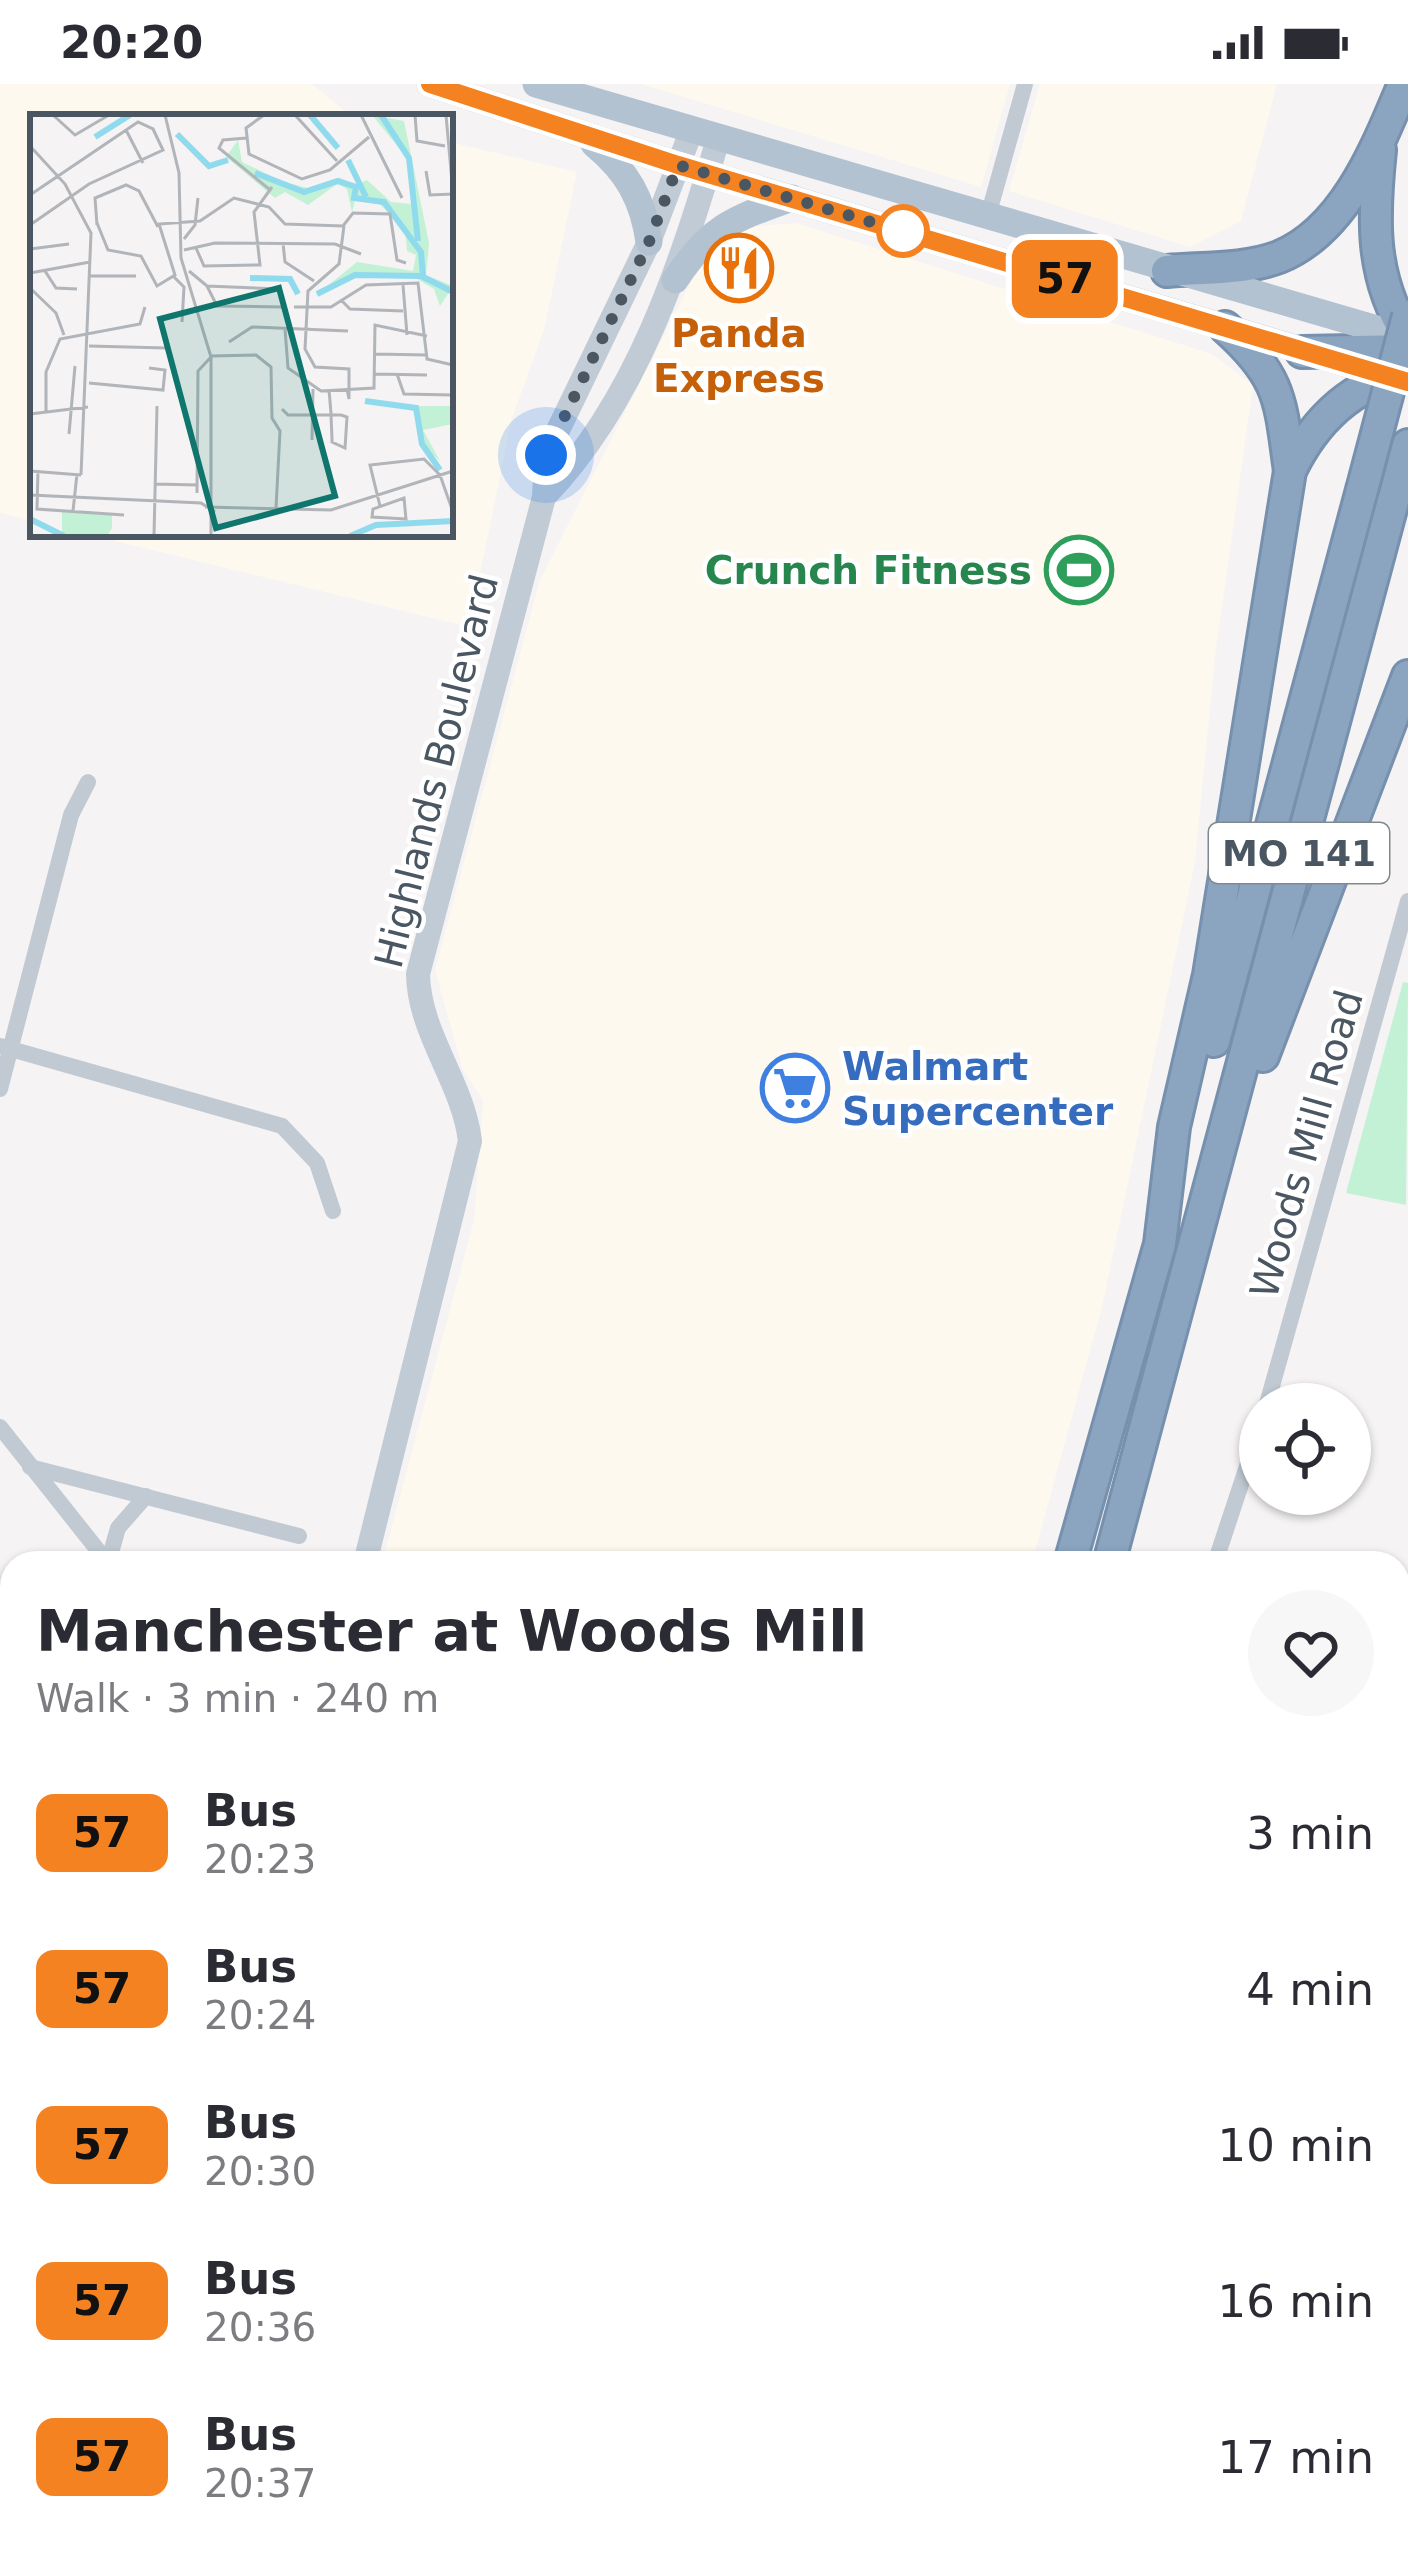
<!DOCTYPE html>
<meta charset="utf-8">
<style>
body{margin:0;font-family:"DejaVu Sans",sans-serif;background:#f7f7f7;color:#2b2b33;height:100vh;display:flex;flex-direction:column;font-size:45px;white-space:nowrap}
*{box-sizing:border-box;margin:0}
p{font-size:39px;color:#7c7c81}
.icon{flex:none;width:66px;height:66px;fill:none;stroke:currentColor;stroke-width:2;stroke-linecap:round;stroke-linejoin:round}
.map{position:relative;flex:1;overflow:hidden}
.side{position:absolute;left:0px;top:1467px;width:1410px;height:1011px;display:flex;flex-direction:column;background:#fff;border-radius:36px 36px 0 0;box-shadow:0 3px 9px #0004}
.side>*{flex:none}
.badge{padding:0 24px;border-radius:18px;font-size:42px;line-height:78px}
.fabs{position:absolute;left:1239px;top:1299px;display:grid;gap:24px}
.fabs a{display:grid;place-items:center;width:132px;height:132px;border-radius:50%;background:#fff;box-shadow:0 3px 9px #0004;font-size:60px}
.you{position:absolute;width:60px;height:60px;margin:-30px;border:9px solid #fff;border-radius:50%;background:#1a73e8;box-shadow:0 0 0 18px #1a73e833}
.map>.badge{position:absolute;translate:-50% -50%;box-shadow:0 0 0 6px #fff}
.round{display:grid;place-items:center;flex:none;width:126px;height:126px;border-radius:63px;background:#f7f7f7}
.headline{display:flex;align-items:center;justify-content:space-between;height:204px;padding:0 36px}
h1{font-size:57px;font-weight:600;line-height:90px}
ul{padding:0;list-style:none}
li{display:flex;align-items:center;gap:36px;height:156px;padding:0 36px}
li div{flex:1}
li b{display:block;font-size:45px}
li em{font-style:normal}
li .badge{min-width:132px;font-weight:700;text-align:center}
.status{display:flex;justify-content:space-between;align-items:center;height:84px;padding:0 60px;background:#fff;direction:ltr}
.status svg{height:33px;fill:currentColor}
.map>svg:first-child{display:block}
.commercial{fill:#fdf9ef}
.green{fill:#c3f1d5}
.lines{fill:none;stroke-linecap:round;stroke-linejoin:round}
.highway-casing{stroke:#7690ad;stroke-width:36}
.street{stroke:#c1cad2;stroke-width:16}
.secondary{stroke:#c1cbd6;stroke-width:24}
.primary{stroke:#b3c2d1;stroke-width:27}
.highway{stroke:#8ba5c1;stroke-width:30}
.highway-bridge-casing{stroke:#7690ad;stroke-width:36;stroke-linecap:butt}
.highway-bridge{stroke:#8ba5c1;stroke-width:30}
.line-casing{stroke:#fff;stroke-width:27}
.line{stroke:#f58220;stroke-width:18}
.walk{stroke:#4a5661;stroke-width:12;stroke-dasharray:0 21.6}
.stop-dot{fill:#fff;stroke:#f58220;stroke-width:6}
.labels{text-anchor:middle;stroke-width:9;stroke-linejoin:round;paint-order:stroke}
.shield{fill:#fff;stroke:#808990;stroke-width:3}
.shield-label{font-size:36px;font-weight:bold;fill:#4a5661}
.food-label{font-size:39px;font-weight:bold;fill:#c56008;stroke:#fff}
.leisure-label{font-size:39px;font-weight:bold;fill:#27864d;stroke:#fff;text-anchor:end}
.street-label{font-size:39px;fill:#4a5661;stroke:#fff}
.shop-label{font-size:39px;font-weight:bold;fill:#366cbe;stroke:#fff;text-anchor:start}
.inset-river{fill:none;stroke:#90daee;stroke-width:6}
.inset-road{fill:none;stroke:#b1b4b9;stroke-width:3}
.view{fill:#0f766e;fill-opacity:0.15;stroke:#0f766e;stroke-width:6}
.inset-edge{fill:none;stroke:#4a5661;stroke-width:6}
</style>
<div class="status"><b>20:20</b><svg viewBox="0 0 49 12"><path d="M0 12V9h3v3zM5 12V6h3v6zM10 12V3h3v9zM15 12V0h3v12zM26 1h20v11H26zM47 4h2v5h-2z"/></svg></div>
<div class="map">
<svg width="1408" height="2476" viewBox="0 0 1408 2476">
<rect width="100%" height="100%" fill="#f5f3f3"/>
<g class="commercial">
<polygon points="0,0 312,0 352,33 33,33 33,437 0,429"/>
<polygon points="641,0 1010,0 981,103"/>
<polygon points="1040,0 1277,0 1241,137 1190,163 1009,107"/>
<polygon points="450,58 577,88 544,246 512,334 469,543 86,450 450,450"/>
<polygon points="796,139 1212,270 1253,301 1215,573 1195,778 1102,1223 1032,1479 382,1479 474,1136 483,1016 463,986 435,886 540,496 704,172 739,143"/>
</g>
<polygon class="green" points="1403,898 1408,899 1406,1121 1346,1109"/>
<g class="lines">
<defs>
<g id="highway">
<path d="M1380,66C1373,133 1370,193 1408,252"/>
<path d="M1167,187C1203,184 1245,186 1279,173C1346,146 1378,61 1404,0"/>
<path d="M1225,243C1282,294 1280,316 1290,387"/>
<polyline points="1302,268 1408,266"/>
<polyline points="1214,957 1362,406"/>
<polyline points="1263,972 1408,592"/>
<path d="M1070,1479L1160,1160L1174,1043L1209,891L1290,387C1314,337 1352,300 1408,288"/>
<polyline points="1109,1479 1408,361"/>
<polyline points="953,2466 954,2476"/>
<polyline points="987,2466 988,2476"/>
</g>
</defs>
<use href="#highway" class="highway-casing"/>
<g class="street">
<polyline points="988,132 1025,0"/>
<polyline points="0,962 282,1042 317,1079 333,1127"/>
<polyline points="0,1005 71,731 88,698"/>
<polyline points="1267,1320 1408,817"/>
<polyline points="0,1343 108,1479"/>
<polyline points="30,1383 299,1452"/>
<polyline points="108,1479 118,1444 146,1412"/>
<polyline points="1215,1479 1260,1343"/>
<polyline points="0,1981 12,1986"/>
<polyline points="1408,2132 1403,2142 1408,2155"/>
<polyline points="0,2242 12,2246"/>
<polyline points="0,2329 12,2277"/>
<polyline points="0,2450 10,2466 26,2476"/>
<polyline points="753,2466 762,2476"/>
<polyline points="797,2466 799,2476"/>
<polyline points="1138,2476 1142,2466"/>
</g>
<g class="secondary">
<path d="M544,413C638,316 681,179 719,52"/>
<path d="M365,1479L470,1057C463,998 419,950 418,890L544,413L546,371L649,158L692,45"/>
</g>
<g class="primary">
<polyline points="430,0 678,81 1402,296"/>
<polyline points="536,0 1408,254"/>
<path d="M594,60C627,87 643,115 649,158"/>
<path d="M675,196C711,142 733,135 792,114"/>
</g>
<use href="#highway" class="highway"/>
<defs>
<polyline id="highway-bridge" points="1362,406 1408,232"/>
</defs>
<use href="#highway-bridge" class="highway-bridge-casing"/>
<use href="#highway-bridge" class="highway-bridge"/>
</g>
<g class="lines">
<defs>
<polyline id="line" points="430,0 678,81 1408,298"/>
</defs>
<use href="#line" class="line-casing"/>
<use href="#line" class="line"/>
<polyline class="walk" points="546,371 649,158 678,81 912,150 903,147"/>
</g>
<defs>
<symbol id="restaurant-ring" viewBox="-11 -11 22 22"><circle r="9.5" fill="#fff" stroke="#e8710a" stroke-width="1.5"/><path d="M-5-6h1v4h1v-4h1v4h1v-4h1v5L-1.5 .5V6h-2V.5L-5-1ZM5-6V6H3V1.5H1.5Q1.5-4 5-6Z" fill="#e8710a"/></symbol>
<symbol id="stadium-ring" viewBox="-11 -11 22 22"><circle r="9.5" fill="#fff" stroke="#2e9e5b" stroke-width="1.5"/><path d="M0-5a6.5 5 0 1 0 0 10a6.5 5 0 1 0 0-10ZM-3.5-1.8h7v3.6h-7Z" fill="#2e9e5b"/></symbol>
<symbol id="supermarket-ring" viewBox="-11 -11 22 22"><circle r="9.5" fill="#fff" stroke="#3f7fe0" stroke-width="1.5"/><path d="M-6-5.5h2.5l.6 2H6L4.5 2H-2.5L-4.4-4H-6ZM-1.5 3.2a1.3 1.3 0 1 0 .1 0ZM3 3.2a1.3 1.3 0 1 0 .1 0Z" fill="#3f7fe0"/></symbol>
</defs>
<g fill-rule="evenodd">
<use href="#restaurant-ring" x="701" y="146" width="76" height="76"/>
<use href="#stadium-ring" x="1041" y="448" width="76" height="76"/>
<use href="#supermarket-ring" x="757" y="966" width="76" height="76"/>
</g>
<circle class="stop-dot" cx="903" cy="147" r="24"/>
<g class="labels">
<rect class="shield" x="1209" y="739" width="180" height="60" rx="9"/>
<g class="shield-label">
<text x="1299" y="782">MO 141</text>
</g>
<g class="food-label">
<text x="739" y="263">Panda<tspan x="739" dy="45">Express</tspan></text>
</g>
<g class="leisure-label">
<text x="1032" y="500">Crunch Fitness</text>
</g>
<g class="street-label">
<text transform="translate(436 687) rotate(-76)" y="14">Highlands Boulevard</text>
<text transform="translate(1306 1060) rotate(-74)" y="14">Woods Mill Road</text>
</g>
<g class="shop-label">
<text x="842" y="996">Walmart<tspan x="842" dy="45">Supercenter</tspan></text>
</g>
</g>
<g transform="translate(30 30)">
<rect width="423" height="423" fill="#f5f3f3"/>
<path d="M342,1L374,7L399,129L396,161L423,172L410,192L404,175L382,162H324L285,182L327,148L383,157L386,141L377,137L375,113L349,90L325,87L322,98L317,75L307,70L278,91L255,78L245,84L196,43L208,26L212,48L254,68L278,74L308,64L322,72L337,66L361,88L382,90L378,45ZM387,292H423V310L393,316L410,347L389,329ZM32,397L82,401V414L77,422L32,421Z" fill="#c3f1d5"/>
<path class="inset-river" d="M280,1L308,34M351,1L379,44L388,127M147,20L179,52L198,46M65,23L100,1M318,46L336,83M225,59L274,78L308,67L326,73L324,84L354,88L391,138L393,163L423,178M220,164L260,165L268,180M287,180L325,161L392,162M335,287L386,294L392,330L410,356M0,405L34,422M320,422L346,411L423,407"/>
<path class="inset-road" d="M23,1L45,21L79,1M135,1L149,59L151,144L181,243V422M234,1L216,14L219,40L272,65L300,56L339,23M265,1L307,47M331,1L372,84M385,1L387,27L415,32M416,1L423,79M96,16L113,49M217,24L193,26L189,34L239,75M0,32L35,70L61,119L51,361M396,57L400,81L423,80M0,81L108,8L123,15L133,36L59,70L0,111M67,109L78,136L111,142L127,172L145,161L129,110L170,107L204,84L239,93L255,110L313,112L323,99L360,100L367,146L376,149M67,111L65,84L96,71L109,77L128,113M314,112L309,150L278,177L275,235L285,253L319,255V285L317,275M154,125L165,111L168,84M253,129L255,148L284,167M166,134L174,152L230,151L224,98L242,73M0,135L39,130M154,136L185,129L305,130L331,140M15,157L26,174L47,175M159,157L177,172L249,175L253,193M0,159L60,148M60,162H106M144,163L154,173L152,208M373,171L377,221M177,172L187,192L252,193M0,174L26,199L34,221M311,186L320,195L373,197M264,193H301L336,171L388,169L397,245L423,251M255,215L258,254L291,277L344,274L345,211L397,222M199,228L222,213L318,217M59,232L136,234M344,240L397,241M182,242L226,241L241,253L242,304L250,317L246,394M345,260L397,261M367,260L374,280L423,281M59,269L133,276L135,256L119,254M252,295L258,301H311L317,303L315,334L302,328V325L301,301V299L299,276M16,299V258L30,225L110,210L115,193M0,300L58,293M39,320L45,252M282,326L283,275M8,356L7,395L94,401M0,357L51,361M125,370L168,371M167,379L168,257L181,243M0,381L171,389L185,398M374,384L376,405L342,403L343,395ZM350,392L340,351L394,345L410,361L423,398M175,393L301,396L423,357M43,397L47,360M124,422L127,292"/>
<path class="view" d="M249,174L305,382L186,414L130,205Z"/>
<rect width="423" height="423" class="inset-edge"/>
</g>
</svg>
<div class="fabs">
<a><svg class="icon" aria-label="locate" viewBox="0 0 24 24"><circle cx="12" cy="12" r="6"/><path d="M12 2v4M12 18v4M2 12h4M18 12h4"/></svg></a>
</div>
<div class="you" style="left:546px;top:371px"></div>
<b class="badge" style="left:1065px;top:195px;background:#f58220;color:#111">57</b>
<section class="side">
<div class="headline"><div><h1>Manchester at Woods Mill</h1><p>Walk · 3 min · 240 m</p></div><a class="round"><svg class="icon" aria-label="heart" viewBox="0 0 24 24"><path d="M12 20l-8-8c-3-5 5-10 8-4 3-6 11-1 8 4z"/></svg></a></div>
<ul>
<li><span class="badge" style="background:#f58220;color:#111">57</span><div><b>Bus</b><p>20:23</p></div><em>3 min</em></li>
<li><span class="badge" style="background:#f58220;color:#111">57</span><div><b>Bus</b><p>20:24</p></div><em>4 min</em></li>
<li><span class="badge" style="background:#f58220;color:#111">57</span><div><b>Bus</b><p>20:30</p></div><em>10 min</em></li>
<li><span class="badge" style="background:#f58220;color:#111">57</span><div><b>Bus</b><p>20:36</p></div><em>16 min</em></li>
<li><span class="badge" style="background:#f58220;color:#111">57</span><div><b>Bus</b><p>20:37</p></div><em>17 min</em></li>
</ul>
</section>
</div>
